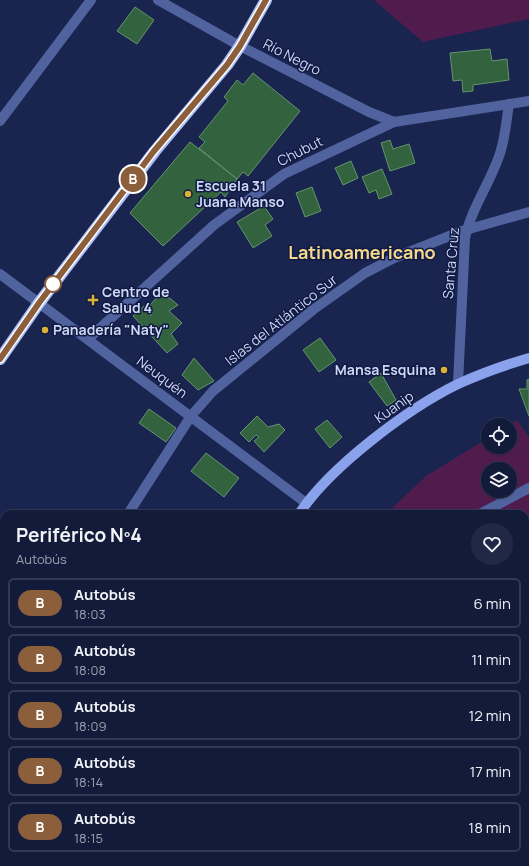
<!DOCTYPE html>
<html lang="es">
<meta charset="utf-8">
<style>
body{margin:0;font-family:Manrope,sans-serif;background:#202846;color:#f1f3f6;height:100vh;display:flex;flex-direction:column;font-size:15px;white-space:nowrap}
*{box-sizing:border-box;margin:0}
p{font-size:13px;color:#9da1af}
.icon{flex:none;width:22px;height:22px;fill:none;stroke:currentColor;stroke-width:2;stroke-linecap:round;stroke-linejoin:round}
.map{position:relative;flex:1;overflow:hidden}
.drawer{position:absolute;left:0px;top:510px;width:529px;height:356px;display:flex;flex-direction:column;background:#131b3b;border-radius:12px 12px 0 0;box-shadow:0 1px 3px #0004,0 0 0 1px #323955}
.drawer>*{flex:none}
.badge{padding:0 8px;border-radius:13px;font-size:14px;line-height:26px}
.buttons{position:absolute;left:481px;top:418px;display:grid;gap:8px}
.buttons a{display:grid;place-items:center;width:36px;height:36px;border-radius:50%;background:#131b3b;box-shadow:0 1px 3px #0004,0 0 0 1px #323955;font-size:20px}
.map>.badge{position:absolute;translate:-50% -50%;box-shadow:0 0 0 2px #fff}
.round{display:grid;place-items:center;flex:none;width:42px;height:42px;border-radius:21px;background:#202846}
.summary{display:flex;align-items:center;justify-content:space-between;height:68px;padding:0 16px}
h1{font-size:19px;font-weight:700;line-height:30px}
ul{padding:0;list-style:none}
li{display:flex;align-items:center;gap:12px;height:50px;margin:0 8px 6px;padding:0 8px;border:2px solid #323955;border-radius:6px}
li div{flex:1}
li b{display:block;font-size:15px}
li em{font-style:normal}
li .badge{min-width:44px;font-weight:700;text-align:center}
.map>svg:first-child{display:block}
.green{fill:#501c4d;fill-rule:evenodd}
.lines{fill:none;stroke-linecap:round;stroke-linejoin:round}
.stream{stroke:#01171b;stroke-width:4}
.building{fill:#33633e;stroke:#64956e}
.minor{stroke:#51639f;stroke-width:10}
.major{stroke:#8aa2eb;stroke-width:10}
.highway{stroke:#a8bcf6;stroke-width:12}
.line-casing{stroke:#fff;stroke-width:9}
.line{stroke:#8b5e3c;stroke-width:6}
.poi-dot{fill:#dbb233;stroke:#101a44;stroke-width:1.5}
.stop-dot{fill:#fff;stroke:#8b5e3c;stroke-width:2}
.labels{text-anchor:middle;stroke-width:3;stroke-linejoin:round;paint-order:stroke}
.street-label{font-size:14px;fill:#ced8f4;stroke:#101a44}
.poi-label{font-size:14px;font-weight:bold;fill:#ced8f4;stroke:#101a44;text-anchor:start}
.district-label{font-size:18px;font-weight:bold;fill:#f6d98d;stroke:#101a44}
</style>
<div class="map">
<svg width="529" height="866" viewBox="0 0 529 866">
<rect width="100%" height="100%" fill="#19244f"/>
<g class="green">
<polygon points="374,0 529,0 529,19 423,42"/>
<path d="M517,420L529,437V866H150L154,862H525V514H386L426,476L488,438V447H510V425ZM488,469H510V491H488Z"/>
</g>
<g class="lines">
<polyline class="stream" points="255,866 256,862"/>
</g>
<g class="building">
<polygon points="135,7 154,20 137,44 117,31"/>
<polygon points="490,49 492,61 507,59 509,80 473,85 473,91 463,92 462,80 453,81 450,53"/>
<polygon points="253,73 300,111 248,176 243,172 237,179 199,148 205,142 199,137 228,101 224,97 237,80 243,85"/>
<polygon points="390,140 393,149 409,144 415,163 390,171 381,143"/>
<polygon points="190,142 237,179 225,197 221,192 163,246 130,213"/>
<polygon points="351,161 358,178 343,185 335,168"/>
<polygon points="382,169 392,194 379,199 376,190 369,193 362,177"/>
<polygon points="312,187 321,211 305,217 296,193"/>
<polygon points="264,206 273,219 265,225 272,236 253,248 237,222"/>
<polygon points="162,292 178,305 169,311 182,323 171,334 178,344 167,353 133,316 144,306 151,316 149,306"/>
<polygon points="320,338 336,360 319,372 303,350"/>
<polygon points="194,358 214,381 198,390 182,375"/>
<polygon points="381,373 396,400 387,406 369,382"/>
<polygon points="529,379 529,416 519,389 527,389 527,380"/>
<polygon points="149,409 176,428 166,442 139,423"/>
<polygon points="257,416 268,427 279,424 285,430 264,452 254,441 259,437 256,435 249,442 240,433"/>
<polygon points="327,420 342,437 330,448 315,429"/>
<polygon points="206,453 239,478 224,497 191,471"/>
</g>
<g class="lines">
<g class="minor">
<polyline points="158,0 240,46 369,112 394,122"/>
<polyline points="0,121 91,0"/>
<polyline points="0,274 306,503"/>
<polyline points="88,339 214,225 284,174 394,122 529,101"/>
<path d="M458,384L465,238C471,210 488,186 498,159C505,142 506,123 509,104"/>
<polyline points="128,514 191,416 213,391 314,309 365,273 394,258 462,231 529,212"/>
<polyline points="480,514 529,488"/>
<polyline points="0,608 4,610"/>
<polyline points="0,755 4,750"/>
<polyline points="229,866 231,862"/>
</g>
<g class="major">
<path d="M299,514C330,467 407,409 458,384C480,374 505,365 529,358"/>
<polyline points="87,866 91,862"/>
</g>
<polyline class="highway" points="0,359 39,303 155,151 227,65 240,46 266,0"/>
</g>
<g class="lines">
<defs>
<polyline id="line" points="0,359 39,303 154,151 227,65 240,46 266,0"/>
</defs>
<use href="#line" class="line-casing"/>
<use href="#line" class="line"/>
</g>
<g class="poi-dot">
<circle cx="188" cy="194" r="4"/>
<path d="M91 294h4v4h4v4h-4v4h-4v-4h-4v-4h4z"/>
<circle cx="45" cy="330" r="4"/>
<circle cx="444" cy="370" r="4"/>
</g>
<circle class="stop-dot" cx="53" cy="284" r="8"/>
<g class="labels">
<g class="street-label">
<text transform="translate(292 57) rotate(27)" y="5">Río Negro</text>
<text transform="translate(300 151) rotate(-27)" y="5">Chubut</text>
<text transform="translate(451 263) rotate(-85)" y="5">Santa Cruz</text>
<text transform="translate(281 320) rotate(-38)" y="5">Islas del Atlántico Sur</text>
<text transform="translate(162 377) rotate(37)" y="5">Neuquén</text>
<text transform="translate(394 407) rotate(-35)" y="5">Kuanip</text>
</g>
<g class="poi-label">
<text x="196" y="191">Escuela 31<tspan x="196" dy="16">Juana Manso</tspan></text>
<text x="102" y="297">Centro de<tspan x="102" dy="16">Salud 4</tspan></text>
<text x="53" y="335">Panadería "Naty"</text>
<text x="436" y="375" text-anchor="end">Mansa Esquina</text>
</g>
<g class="district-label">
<text x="362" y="259">Latinoamericano</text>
</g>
</g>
</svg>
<div class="buttons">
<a><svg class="icon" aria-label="locate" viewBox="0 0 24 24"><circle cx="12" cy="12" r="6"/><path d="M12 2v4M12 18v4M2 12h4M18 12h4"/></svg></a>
<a><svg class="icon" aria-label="layers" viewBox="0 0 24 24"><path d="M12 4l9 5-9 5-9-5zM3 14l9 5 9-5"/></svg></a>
</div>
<b class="badge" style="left:133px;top:179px;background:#8b5e3c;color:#fff">B</b>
<section class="drawer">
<div class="summary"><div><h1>Periférico Nº4</h1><p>Autobús</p></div><a class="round"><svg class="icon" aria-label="heart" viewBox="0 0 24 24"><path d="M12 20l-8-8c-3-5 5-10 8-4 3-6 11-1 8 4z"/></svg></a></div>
<ul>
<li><span class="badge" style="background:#8b5e3c;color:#fff">B</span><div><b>Autobús</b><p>18:03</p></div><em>6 min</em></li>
<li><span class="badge" style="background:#8b5e3c;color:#fff">B</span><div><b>Autobús</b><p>18:08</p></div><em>11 min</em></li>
<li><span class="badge" style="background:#8b5e3c;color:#fff">B</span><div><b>Autobús</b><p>18:09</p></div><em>12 min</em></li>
<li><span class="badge" style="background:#8b5e3c;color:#fff">B</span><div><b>Autobús</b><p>18:14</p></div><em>17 min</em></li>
<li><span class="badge" style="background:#8b5e3c;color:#fff">B</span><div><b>Autobús</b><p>18:15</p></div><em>18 min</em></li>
</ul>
</section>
</div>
